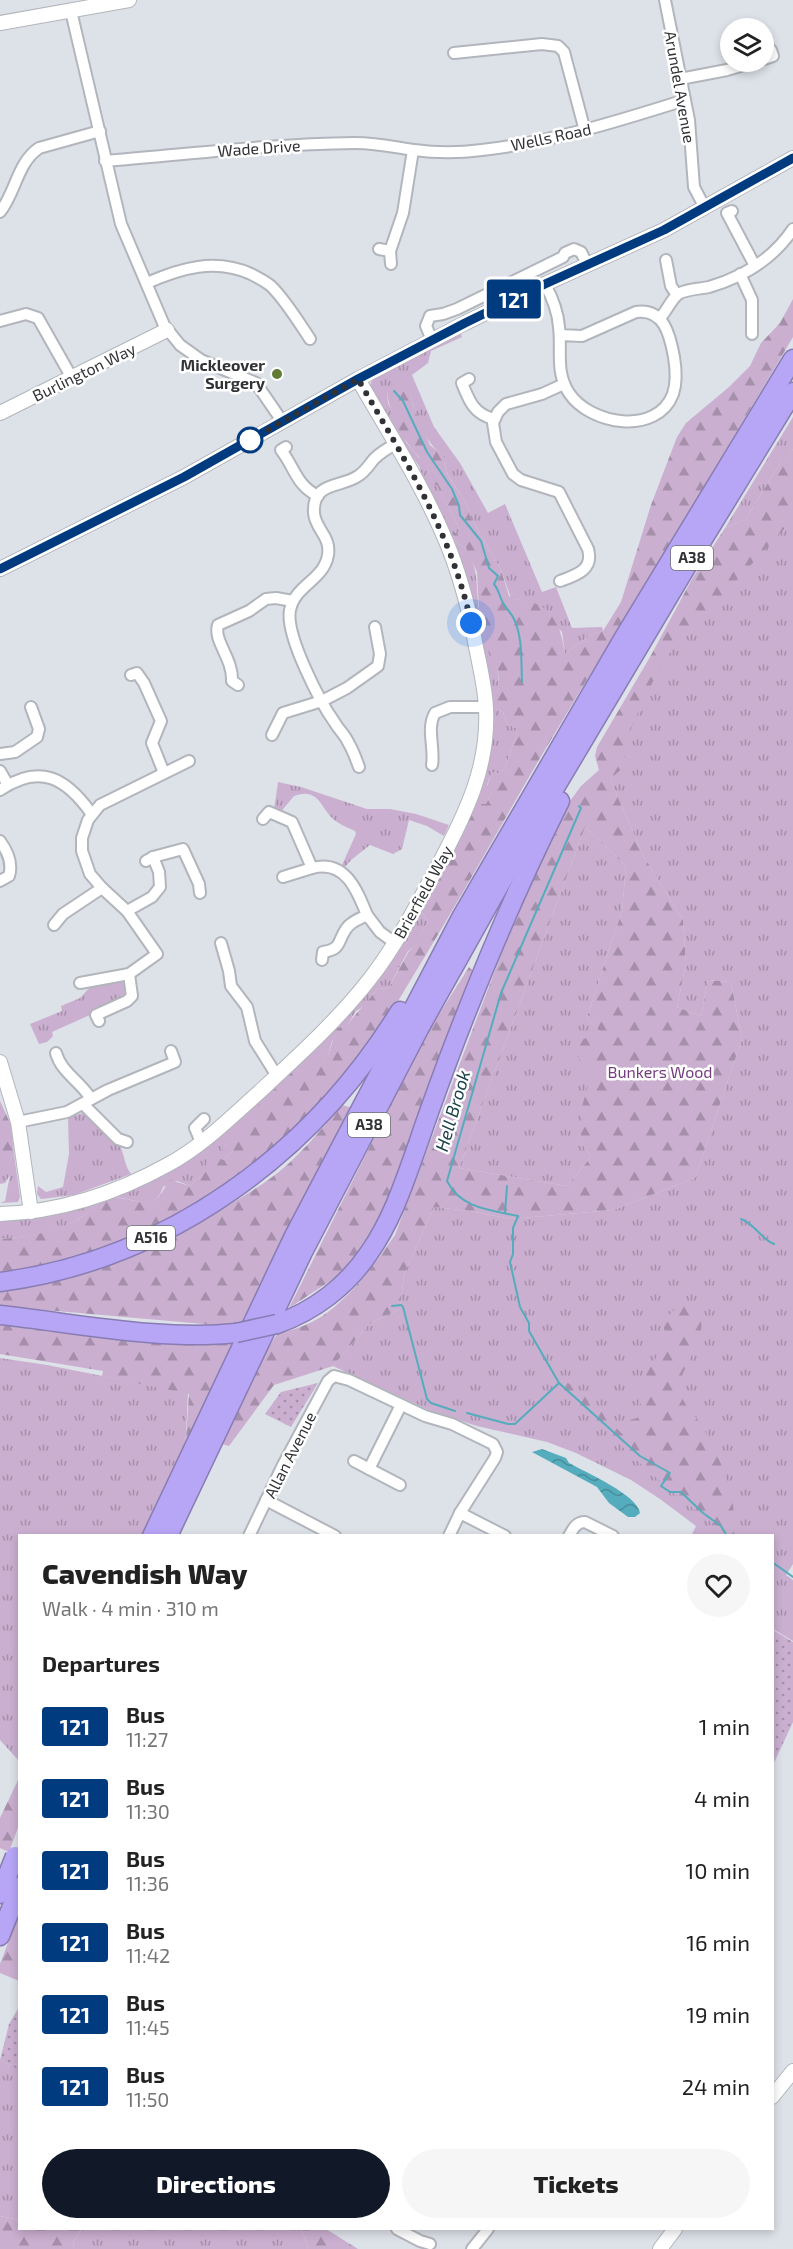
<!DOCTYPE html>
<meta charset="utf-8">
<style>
body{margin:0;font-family:"Exo 2",sans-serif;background:#f6f6f6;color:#222;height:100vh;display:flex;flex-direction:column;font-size:22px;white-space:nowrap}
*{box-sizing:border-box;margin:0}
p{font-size:20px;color:#767676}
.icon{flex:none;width:33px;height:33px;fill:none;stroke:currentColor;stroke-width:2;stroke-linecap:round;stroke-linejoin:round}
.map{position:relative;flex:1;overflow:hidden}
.details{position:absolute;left:18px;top:1534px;width:756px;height:696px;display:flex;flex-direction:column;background:#fff;border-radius:0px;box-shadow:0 3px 9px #0003}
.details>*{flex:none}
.badge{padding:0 12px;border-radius:4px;font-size:21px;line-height:39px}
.buttons{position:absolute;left:720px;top:18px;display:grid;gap:12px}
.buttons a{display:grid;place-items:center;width:54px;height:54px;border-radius:50%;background:#fff;box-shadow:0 3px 9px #0003;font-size:30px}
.you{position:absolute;width:30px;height:30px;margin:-15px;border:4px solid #fff;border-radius:50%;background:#1a73e8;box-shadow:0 0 0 9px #1a73e833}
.map>.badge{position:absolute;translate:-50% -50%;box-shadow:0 0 0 3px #fff}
h2{padding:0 24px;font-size:22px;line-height:54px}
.round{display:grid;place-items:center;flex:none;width:63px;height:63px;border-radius:32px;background:#f6f6f6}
.headline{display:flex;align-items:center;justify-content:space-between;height:102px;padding:0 24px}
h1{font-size:28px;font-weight:800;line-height:45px}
.action{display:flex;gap:12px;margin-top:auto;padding:12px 24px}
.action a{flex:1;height:69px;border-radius:36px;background:#111827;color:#fff;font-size:24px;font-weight:800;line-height:69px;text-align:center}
.action a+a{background:#f6f6f6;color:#222}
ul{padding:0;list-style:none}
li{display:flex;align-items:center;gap:18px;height:72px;padding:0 24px}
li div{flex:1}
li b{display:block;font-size:22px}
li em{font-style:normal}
li .badge{min-width:66px;font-weight:700;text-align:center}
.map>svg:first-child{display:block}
.grass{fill:url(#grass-tufts)}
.forest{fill:url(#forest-firs);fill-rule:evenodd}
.park{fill:url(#park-dots)}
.water{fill:url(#water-waves)}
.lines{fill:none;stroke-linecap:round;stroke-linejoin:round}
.stream{stroke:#55acbc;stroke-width:2}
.street-casing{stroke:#b2b6bc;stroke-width:14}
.secondary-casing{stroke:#b2b6bc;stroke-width:16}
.highway-casing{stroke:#887db2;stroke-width:21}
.street{stroke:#fff;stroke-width:10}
.secondary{stroke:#fff;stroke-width:14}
.highway{stroke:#b7a5f6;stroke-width:18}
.highway-bridge-casing{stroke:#887db2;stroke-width:21;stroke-linecap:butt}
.highway-bridge{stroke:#b7a5f6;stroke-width:18}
.line-casing{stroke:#fff;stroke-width:14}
.line{stroke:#003b80;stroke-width:9}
.walk{stroke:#313235;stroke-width:6;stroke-dasharray:0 10.8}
.poi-dot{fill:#5f7c32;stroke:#fff;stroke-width:2}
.stop-dot{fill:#fff;stroke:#003b80;stroke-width:3}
.labels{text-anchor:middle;stroke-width:5;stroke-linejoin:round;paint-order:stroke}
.shield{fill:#fff;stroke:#6f7072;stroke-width:1.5}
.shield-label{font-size:15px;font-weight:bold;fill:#313235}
.street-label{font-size:16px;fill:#313235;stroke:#fff}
.poi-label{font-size:16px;font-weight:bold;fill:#313235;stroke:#fff;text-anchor:end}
.park-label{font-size:16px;fill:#743e7e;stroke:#fff}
.water-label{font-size:18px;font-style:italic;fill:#1a424a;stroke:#fff}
</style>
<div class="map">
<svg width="793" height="2249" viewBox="0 0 793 2249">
<defs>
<pattern id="grass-tufts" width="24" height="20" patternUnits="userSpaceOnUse" patternTransform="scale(1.5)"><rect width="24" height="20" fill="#caafd0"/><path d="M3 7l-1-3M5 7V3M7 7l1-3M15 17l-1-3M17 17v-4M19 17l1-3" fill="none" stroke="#a58faa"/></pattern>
<pattern id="forest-firs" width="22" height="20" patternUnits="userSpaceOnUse" patternTransform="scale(1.5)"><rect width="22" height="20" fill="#caafd0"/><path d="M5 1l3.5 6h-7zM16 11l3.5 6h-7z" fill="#a58faa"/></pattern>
<pattern id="park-dots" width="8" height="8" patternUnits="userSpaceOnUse" patternTransform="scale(1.5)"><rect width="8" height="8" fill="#caafd0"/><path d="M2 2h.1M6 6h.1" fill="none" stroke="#a58faa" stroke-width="1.8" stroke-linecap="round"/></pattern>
<pattern id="water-waves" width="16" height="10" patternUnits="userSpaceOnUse" patternTransform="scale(1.5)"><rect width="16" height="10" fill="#55acbc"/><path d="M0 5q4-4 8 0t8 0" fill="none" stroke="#478d9a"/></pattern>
</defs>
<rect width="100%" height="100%" fill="#dde1e8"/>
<g class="grass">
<path d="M460,332L462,337L431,351L428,363L412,375L434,427L460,463L488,513L505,504L542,592L556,587L572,628L602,627L603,631L590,635L565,654L562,632L533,603L511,598L501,570L470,516C466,493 443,480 444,456C424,442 415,416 410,393L387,392L388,403L405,435L406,442L430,471L460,530L459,533H452C455,541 457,545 466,548C479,568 476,588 479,611C483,635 513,683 490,703L432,504L419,466L404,446L370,385L374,376Z"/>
<polygon points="793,417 793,449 786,462 781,462 745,520 725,528"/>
<polygon points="793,472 793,1564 786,1575 793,1580 793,1641 773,1629 772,1536 691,1536 696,1526 660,1499 631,1480 576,1453 547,1442 477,1426 431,1411 333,1366 369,1324 400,1309 404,1274 434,1207 470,1211 511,1219 613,1210 695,1178 742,1039 731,982 708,980 701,1016 677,1007 686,963 683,920 643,855 610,779 633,699 664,652 755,559"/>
<polygon points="490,707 503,712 507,724 516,728 517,733 505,768 498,774 495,772 491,774 487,785 491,794 486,804 475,804"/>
<path d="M278,782L301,787L367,809H390L416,814L449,825L444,836L427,826L409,820L402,849L393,854L370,845L351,860L345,867L342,865L356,834L355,831C348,828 339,824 333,819C320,806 318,787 294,796L279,814L274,810Z"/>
<polygon points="585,827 626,866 622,911 587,1017 600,1032 593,1070 581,1111 581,1142 591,1157 567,1186 459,1168"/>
<path d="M421,910L428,922L414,947L408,951L388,989L378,988L364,1006L356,1011L347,1026L332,1041L328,1055L317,1070L293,1071L249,1117L234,1150L223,1160L206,1163V1171L190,1186L177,1181L163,1187C155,1216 129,1194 111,1198C99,1200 90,1212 80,1218C56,1234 28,1236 0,1239V1219L132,1189L331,1033C367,996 397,955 421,910Z"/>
<polygon points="121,981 127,986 128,995 123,1000 52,1032 53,1036 47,1042 39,1044 30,1024 62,1011 61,1006 80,998 92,985"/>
<path d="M83,1113C97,1121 113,1132 120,1146C125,1156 124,1165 131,1174L74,1195L41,1199L37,1194L38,1186L46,1192L63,1187L69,1154L68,1118Z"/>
<polygon points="14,1154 20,1197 18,1202 0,1203 5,1201 10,1175 5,1183 0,1184 0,1159 10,1159"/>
<polygon points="0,1358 47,1365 188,1393 185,1454 141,1536 20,1536 19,1761 0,1740"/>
<polygon points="0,2060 17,2068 19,2072 19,2220 0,2216"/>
<polygon points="82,2229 302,2229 308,2249 73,2249 74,2241"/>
</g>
<g class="forest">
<path d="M793,299V337C711,476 626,614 543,753C502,823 463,894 421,963C402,994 384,1026 362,1055C286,1155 178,1229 56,1264C38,1269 19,1271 0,1274V1239C30,1236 49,1234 77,1220C88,1214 98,1200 112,1198C126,1196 139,1206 154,1200C162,1197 164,1186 170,1180L190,1186L206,1171V1163L213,1156L223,1160L233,1151L223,1150V1141L293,1071L317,1069L328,1055L337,1028L347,1026C356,1012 368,1002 378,988L388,989L409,951L414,947L410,940L420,936L428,922L421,910L469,819L475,804H486L491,794L486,790L491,774L495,772L498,774L505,768L517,733L516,728L507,724L503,712L490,707V703C501,693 502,667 490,657L479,610L477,572L466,548C457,545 455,541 452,533H458L460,530L437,485H429L425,475L430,471L420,463L419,457C406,444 396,425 390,406C388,401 388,397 387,392L392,385L399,383L410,393L413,406L430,445L444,456C443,481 466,493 470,516L501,570L509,596C515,600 523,600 531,602C557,609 561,631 565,654L590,635L603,631L621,602L651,505L677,437L686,423L729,387L750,366L761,343L780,323Z"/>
<path d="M793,449V495L784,529L667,656L644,698L626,741L623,768L610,779L643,855L683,920L686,963L677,1007L701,1016L708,980L731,982L742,1039L695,1178L613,1210L511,1219L470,1211L434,1207L404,1274L400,1309L369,1324L333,1366L274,1385L229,1446L219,1443L262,1358L277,1334C294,1330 314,1323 328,1312C355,1292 376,1262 395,1235L519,907L570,801L581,786L599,770L595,756L597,747L650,657L692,579L725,528L745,520L781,462L786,461ZM585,827L626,866L622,911L587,1017L600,1032L579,1041V1059L592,1071L581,1110V1142L591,1157L567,1186L459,1168Z"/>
<polygon points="469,967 473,971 385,1207 356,1255 341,1274 289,1308 424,1038"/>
<polygon points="0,1101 11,1125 14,1154 10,1159 0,1159"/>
<path d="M342,1105L353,1108L242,1323L215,1325L0,1306V1290C84,1278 154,1251 226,1207C247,1194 268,1182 287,1165C307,1147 325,1125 342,1105Z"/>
<path d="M701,1303C701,1312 702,1322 701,1331C698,1351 677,1374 680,1391C682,1404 696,1415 702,1426C721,1458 738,1499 734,1536H730C667,1492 611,1437 557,1383L563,1379L594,1403L621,1433L626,1435L630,1420L637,1418L641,1413L640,1385L646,1365L653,1363L657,1356V1344L666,1337L663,1324C677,1303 678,1307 701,1303Z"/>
<polygon points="0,1322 203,1344 232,1343 185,1454 189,1394 102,1376 103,1371 0,1354"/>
<polygon points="19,1778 19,1825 9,1852 0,1848 0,1818"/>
<polygon points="19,1914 19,1981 0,1973 0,1964"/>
<polygon points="0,2216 19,2220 20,2229 82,2229 74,2241 73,2249 0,2249"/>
<polygon points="302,2229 326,2229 358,2249 308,2249"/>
</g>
<g class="park">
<polygon points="318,1383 291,1427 265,1414 281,1392"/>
<polygon points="773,1630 793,1642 793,1722 773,1765"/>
<polygon points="19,2007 19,2072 16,2068 0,2060 9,2024"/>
</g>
<path class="water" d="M542,1449L566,1458L569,1463C585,1472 638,1495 640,1513L635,1517H628L609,1503L597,1487L532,1452Z"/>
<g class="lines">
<g class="stream">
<path d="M394,391L403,401L427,452L452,489L459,506L460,515L481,541L489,568L498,576L494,584C499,590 499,595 502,601C505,607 510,612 513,617C523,636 521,661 522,682"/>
<polyline points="505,1213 507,1186"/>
<path d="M741,1219C755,1224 760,1238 774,1244"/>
<polyline points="392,1306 401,1305 403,1307 427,1399 431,1403 455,1411"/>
<polyline points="559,1383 640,1456 670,1473 661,1486 670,1492 681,1492 703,1513 721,1526 727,1536"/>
<path d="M467,1413L508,1424H515L559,1383L529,1331V1323L520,1307L510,1262L513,1254V1228L518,1216C491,1210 461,1209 447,1181L501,993L581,808L579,806"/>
<polyline points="772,1562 793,1577"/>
</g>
<defs>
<g id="street">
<polyline points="665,0 689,120 694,187 705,208"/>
<polyline points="71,11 121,224 164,325 180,345 201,360 256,383 282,421"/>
<polyline points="454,53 542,44 558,46 564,52 585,131"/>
<polyline points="764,59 773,56 771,50"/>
<polyline points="680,79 727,70 755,62"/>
<path d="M105,161C188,154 272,144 355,143C376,143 394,147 414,150C436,153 459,153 482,150C552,142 618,121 685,100"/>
<polyline points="732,211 727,213 755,266"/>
<path d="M0,212C16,192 17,163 39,148L100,131"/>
<polyline points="379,249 390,251 403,213 413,150"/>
<polyline points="390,251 391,264"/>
<polyline points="666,260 671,286 677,295"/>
<polyline points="740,274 752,300 752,334"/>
<path d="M147,283C181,268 215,258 251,274C257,277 265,281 271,286C286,301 298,321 310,339"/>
<path d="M545,284C552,297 558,311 559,327C562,350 555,372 569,393C590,425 657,436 673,394C677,382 676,369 674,357C670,335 664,308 636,312L582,336L560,335"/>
<path d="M660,318C665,313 672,299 677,295C684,289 700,289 709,287C743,277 773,259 793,229"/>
<polyline points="0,321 26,314 38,318 72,378"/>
<polyline points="432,340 426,326 430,316 443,314 457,309 563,257 565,253 574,249 581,252 587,264"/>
<path d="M469,379L462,383C469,401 474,414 494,419"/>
<path d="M286,447L281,450C295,468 296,485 318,496"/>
<path d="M560,581C576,575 594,570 588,549L559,492L521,480L513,474L496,442L493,423L498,412L506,404L542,394L564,384"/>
<polyline points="131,675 137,673 144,683 161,721 152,743 164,773"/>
<path d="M238,685L232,681C233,658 213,641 218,625L249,611L266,599L276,598L293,601"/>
<polyline points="272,735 283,713 322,701 347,688 378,666 380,654 375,627"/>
<polyline points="0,754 15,752 37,737 39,729 31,707"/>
<path d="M432,765C435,748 426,728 435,713L450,707H486"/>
<path d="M359,767C356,759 353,750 348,742C345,735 339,730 335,723C320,702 285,635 290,610C295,585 324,580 328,555C331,536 315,529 314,513C312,481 341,488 358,476C365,472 369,465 374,459C380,453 388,448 396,444"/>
<polyline points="0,771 8,785"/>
<path d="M0,790C40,763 66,778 91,813"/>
<path d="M263,819L269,812L292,822L312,868C345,859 357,890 367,915"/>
<path d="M0,841C8,852 13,863 9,876L0,881"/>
<polyline points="153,857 183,849 199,884 200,893"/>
<polyline points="283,877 312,868"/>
<polyline points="127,911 152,897 160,887 159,872 153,857 146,861"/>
<polyline points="54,925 63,914 102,888"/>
<polyline points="221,943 229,971 231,986 247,1007 255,1041 277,1076"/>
<path d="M322,960L323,952C342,949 337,942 346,929C351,921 360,919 367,915L380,932L395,943"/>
<polyline points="80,983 129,974 157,954 127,911 102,888 90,874 82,851 82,838 88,820 100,805 189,761"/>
<polyline points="99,1021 96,1015 127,1001 132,996 129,974"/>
<path d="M56,1053C61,1072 81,1082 91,1099"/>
<polyline points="83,1104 118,1139 127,1142"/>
<polyline points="18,1122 67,1112 108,1090 175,1062 171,1051"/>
<polyline points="201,1142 195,1128 204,1119"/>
<polyline points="354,1461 400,1485"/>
<polyline points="369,1469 401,1405"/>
<polyline points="266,1500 335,1536"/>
<polyline points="460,1513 505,1536"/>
<polyline points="249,1536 283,1465 328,1381 334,1376 349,1380 425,1416 452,1424 493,1444 497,1452 495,1458 460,1513 449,1536"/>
<path d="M569,1536C573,1529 576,1522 585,1522L613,1536"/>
<polyline points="397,2229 420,2241 430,2244"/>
<polyline points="472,2249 488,2229"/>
</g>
<g id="secondary">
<polyline points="0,23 129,0"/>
<polyline points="0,413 167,330"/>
<polyline points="0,569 184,477 358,379 465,323 545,284 664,230 793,158"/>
<polyline points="0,1062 18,1122 31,1212"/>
<path d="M0,1214C60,1212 117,1193 169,1164C202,1146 229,1119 256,1095C296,1058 336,1022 369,980C398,943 419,901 441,860C467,811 489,765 486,708C485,687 480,667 476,647C470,614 462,582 450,551C426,490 390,435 358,379"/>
<polyline points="772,2097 793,2071"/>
<polyline points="660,2249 675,2229"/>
</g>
<g id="highway">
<path d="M0,1282C168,1260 312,1154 400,1011"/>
<path d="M0,1315C75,1323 161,1341 236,1333"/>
<path d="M277,1324C314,1311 347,1286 369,1253C393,1219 405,1180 419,1141C428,1114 438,1087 448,1060C482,970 517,887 560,801"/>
<polyline points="152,1536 293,1238 462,916 623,639 793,359"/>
<polyline points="168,1536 303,1252 420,1027 537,818 697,549 793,392"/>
<polyline points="0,1894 8,1874"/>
<polyline points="0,1936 20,1886"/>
</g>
</defs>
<use href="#street" class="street-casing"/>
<use href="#secondary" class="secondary-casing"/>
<use href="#highway" class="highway-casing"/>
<use href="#street" class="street"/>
<use href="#secondary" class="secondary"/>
<use href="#highway" class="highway"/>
<defs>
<g id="highway-bridge">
<polyline points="236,1333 277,1324"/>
<polyline points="8,1874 15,1856"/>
</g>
</defs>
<use href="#highway-bridge" class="highway-bridge-casing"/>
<use href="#highway-bridge" class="highway-bridge"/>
</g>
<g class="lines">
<defs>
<polyline id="line" points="0,569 184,477 358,379 465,323 545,284 664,230 793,158"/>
</defs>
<use href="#line" class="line-casing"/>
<use href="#line" class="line"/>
<path class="walk" d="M250,440L358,379C403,457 452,533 471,623"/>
</g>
<circle class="poi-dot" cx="277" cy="374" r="6"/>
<circle class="stop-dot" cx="250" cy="440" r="12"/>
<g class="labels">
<g class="shield">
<rect x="671" y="546" width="42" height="24" rx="4.5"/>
<rect x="348" y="1113" width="42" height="24" rx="4.5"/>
<rect x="127" y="1226" width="48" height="24" rx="4.5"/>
</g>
<g class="shield-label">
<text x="692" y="563">A38</text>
<text x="369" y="1130">A38</text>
<text x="151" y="1243">A516</text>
</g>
<g class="street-label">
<text transform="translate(680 87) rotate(80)" y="6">Arundel Avenue</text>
<text transform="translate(551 137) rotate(-12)" y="6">Wells Road</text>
<text transform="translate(259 148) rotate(-4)" y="6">Wade Drive</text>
<text transform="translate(84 372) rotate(-26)" y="6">Burlington Way</text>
<text transform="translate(423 892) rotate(-61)" y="6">Brierfield Way</text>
<text transform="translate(290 1455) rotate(-63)" y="6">Allan Avenue</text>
</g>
<g class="poi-label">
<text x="265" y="371">Mickleover<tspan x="265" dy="18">Surgery</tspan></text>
</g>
<g class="park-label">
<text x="660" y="1078">Bunkers Wood</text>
</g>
<g class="water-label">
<text transform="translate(453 1111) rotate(-74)" y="6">Hell Brook</text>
</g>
</g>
</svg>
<div class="buttons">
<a><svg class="icon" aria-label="layers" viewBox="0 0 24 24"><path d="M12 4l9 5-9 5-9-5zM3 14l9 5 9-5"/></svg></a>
</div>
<div class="you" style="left:471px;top:623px"></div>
<b class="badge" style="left:514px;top:299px;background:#003b80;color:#fff">121</b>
<section class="details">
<div class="headline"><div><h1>Cavendish Way</h1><p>Walk · 4 min · 310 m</p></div><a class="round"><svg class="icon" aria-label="heart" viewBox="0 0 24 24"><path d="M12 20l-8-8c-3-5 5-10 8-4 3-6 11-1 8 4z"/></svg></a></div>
<h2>Departures</h2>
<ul>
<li><span class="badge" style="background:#003b80;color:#fff">121</span><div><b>Bus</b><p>11:27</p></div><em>1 min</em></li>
<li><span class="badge" style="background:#003b80;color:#fff">121</span><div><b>Bus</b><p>11:30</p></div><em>4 min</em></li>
<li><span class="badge" style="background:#003b80;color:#fff">121</span><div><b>Bus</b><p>11:36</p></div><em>10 min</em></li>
<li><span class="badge" style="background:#003b80;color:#fff">121</span><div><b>Bus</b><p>11:42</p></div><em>16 min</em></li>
<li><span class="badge" style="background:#003b80;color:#fff">121</span><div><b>Bus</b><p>11:45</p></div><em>19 min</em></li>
<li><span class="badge" style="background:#003b80;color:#fff">121</span><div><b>Bus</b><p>11:50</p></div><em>24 min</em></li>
</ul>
<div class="action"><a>Directions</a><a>Tickets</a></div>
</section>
</div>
